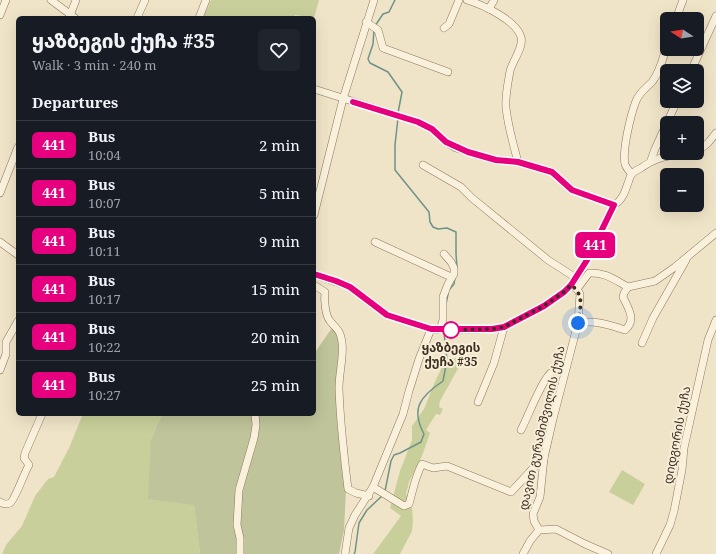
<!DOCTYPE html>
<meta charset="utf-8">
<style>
body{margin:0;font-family:"Noto Serif","Noto Sans Georgian",serif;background:#20242c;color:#f1f3f6;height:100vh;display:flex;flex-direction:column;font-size:15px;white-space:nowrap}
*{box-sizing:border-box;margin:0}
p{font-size:13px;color:#9ea1a6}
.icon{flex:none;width:22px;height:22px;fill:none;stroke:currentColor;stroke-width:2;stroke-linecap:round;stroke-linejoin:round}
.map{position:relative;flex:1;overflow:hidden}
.panel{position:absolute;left:16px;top:16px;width:300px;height:400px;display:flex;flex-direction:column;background:#171b24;border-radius:6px;box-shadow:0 4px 16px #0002}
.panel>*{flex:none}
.badge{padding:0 8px;border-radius:6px;font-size:14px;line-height:26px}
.needle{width:26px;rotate:282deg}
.fabs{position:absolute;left:660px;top:12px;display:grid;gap:8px}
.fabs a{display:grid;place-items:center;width:44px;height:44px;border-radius:6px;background:#171b24;box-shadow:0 4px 16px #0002;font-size:20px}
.you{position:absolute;width:20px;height:20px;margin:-10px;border:3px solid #fff;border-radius:50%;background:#1a73e8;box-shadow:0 0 0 6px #1a73e833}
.map>.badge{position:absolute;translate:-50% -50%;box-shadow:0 0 0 2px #fff}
h2{padding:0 16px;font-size:15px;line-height:36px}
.round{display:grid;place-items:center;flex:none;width:42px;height:42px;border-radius:6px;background:#20242c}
.headline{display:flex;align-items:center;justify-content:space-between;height:68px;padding:0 16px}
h1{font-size:19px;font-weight:800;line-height:30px}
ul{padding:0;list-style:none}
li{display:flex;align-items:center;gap:12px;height:48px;padding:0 16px;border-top:1px solid #363941}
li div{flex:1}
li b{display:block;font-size:15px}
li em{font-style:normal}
li .badge{min-width:44px;font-weight:700;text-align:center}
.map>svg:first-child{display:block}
.green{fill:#c9cf9b}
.cemetery{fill:#bfc49a}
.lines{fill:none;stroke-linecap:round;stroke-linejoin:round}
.stream{stroke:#6f938a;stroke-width:1.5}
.minor-casing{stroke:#8d765c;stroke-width:8}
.minor{stroke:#faf1dc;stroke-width:7}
.line-casing{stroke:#fff;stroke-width:9}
.line{stroke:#e6007e;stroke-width:6}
.walk{stroke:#3d2e20;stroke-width:4;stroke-dasharray:0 7.2}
.stop-dot{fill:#fff;stroke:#e6007e;stroke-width:2}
.labels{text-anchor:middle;stroke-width:4;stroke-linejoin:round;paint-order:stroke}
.stop-label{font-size:12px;font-weight:bold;fill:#3d2e20;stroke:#f7eed8}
.street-label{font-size:12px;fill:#3d2e20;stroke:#f7eed8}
</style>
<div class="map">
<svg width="716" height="554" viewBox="0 0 716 554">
<rect width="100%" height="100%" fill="#f0e4c8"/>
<g class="green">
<polygon points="211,0 319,0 314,18 295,15 293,18 203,18"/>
<polygon points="464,358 440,401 439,407 443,409 440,415 436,414 426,430 430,433 422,456 409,482 406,494 412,508 413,520 412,531 400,554 373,554 401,516 390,508 400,471 412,440 412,426 424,409 434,384 443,365 444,359"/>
<polygon points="83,414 162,414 151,439 194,505 200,554 2,554 6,545 22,526 35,496 48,479 54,477 69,448"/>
<polygon points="622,470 645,484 633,505 609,492"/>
</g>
<polygon class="cemetery" points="334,325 341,348 346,491 344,530 339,554 200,554 194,505 148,499 151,439 162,414 314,414 314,354"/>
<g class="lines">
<g class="stream">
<polyline points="375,26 383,14 389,12 395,0"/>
<polyline points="374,30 373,44 368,59 370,63 388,72 402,92 398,113"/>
<polyline points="398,118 395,145 395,170 429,212 430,222 433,227 438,229 447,228 456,232 456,254 457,268"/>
<polyline points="449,290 454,284 455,278"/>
<polyline points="446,304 448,294"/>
<path d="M385,491L391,461L394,455L400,453L421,442L424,434C410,408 421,396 443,381L447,360L444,333"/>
<polyline points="354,554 355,552 359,523 367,510 382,496"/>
</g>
<defs>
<g id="minor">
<polyline points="51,0 75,18"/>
<path d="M467,0C483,5 516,20 521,37C524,47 512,62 510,71C508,83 505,96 506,108C508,126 513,144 518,162"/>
<polyline points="489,9 494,0"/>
<polyline points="0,15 6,0"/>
<polyline points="69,18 76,0"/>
<polyline points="137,18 145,0"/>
<polyline points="199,18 206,0"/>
<polyline points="676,19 683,0"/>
<polyline points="366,22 378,30 383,48 448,72"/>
<polyline points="444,28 449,24 459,0"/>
<polyline points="691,71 716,16"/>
<polyline points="314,89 418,122 432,129 446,142 456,148 495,160 518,162 552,172 572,190 614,205"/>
<polyline points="697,152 708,143 716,133"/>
<polyline points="651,160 655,149 677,101"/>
<polyline points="423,165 461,187 472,198 548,260 576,278"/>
<path d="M632,174C629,171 626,168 625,164C622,150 631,114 636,101C639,93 646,88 652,82C660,72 663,58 667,45"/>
<polyline points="0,193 18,147"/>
<polyline points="314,215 343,99 374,0"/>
<polyline points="0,242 18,255"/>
<polyline points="375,242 451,277"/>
<path d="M314,274L350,287L387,315L431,329L440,330L492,329L504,327L544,306L564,292L571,285L587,260L614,205C625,199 626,186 631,175C633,172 637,170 641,168C658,156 669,156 689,153"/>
<path d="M314,285L325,292C324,299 325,315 330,321C337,330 340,329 342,342C344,357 339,372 339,388C340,421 344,456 348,489L356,493L369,496"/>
<path d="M577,289L589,273C605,272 615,280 628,287L655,281L675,267L716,233"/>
<path d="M578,323C595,320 610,325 625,330C637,320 628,308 623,297L624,293L628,287"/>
<polyline points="440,330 443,320 443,297 448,284 454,274 454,268 451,262 444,254"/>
<polyline points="642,343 653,318 686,260"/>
<polyline points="0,370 6,354 6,342 18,321"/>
<polyline points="478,402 494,363 504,327"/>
<path d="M521,430C527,419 543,377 552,372C556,370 561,371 565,371"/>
<path d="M373,487L404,506L409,504C413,490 415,477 422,464L433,468L447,466L511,492L537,464L544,458"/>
<path d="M0,502C3,504 6,505 10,503C15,500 24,473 29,465L24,458L25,453L42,414"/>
<polyline points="539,530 534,521 533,514 540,497 544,458 553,419 578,323 580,294 577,289 571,285"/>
<polyline points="240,554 240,538 237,525 239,490 254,438 256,425 255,414"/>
<polyline points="345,554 349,528 355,515 373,487 403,414 409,391 419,359 431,329"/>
<polyline points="523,554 530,541 539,530 556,529 585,544 608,554"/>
<polyline points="656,554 670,525 674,511 682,470 684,448 708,340 716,320"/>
</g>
</defs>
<use href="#minor" class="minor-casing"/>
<use href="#minor" class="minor"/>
</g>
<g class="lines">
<defs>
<polyline id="line" points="314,274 336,281 350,287 387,315 431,329 492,329 504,327 544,306 564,292 571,285 587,260 614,205 572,190 552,172 518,162 496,160 468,152 446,142 432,129 418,122 353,102"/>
</defs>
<use href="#line" class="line-casing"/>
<use href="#line" class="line"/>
<path class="walk" d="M451,330L492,329L504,327L544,306L564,292L571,285C585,295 580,308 578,323"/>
</g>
<circle class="stop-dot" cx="451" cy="330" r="8"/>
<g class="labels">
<g class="stop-label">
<text x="451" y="352">ყაზბეგის<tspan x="451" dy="14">ქუჩა #35</tspan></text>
</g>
<g class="street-label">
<text transform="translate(542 428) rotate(-77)" y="4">დავით გურამიშვილის ქუჩა</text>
<text transform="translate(677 435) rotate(-79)" y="4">დიდგორის ქუჩა</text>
</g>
</g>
</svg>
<div class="fabs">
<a><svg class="needle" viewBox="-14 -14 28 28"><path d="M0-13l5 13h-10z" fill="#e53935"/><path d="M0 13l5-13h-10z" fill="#9ea1a6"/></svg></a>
<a><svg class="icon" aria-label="layers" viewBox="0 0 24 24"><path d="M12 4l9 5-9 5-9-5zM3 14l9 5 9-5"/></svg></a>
<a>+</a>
<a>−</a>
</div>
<div class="you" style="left:578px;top:323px"></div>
<b class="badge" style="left:595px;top:245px;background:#e6007e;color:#fff">441</b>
<section class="panel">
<div class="headline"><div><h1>ყაზბეგის ქუჩა #35</h1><p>Walk · 3 min · 240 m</p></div><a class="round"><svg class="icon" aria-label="heart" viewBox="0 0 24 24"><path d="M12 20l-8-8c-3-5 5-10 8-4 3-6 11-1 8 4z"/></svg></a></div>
<h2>Departures</h2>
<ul>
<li><span class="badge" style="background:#e6007e;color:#fff">441</span><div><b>Bus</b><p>10:04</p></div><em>2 min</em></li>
<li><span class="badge" style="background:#e6007e;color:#fff">441</span><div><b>Bus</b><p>10:07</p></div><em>5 min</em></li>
<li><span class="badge" style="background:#e6007e;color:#fff">441</span><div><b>Bus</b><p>10:11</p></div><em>9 min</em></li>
<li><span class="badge" style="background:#e6007e;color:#fff">441</span><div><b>Bus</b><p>10:17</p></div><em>15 min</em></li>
<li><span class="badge" style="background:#e6007e;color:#fff">441</span><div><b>Bus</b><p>10:22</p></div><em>20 min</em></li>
<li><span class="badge" style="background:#e6007e;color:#fff">441</span><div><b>Bus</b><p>10:27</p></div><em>25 min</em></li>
</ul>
</section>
</div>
